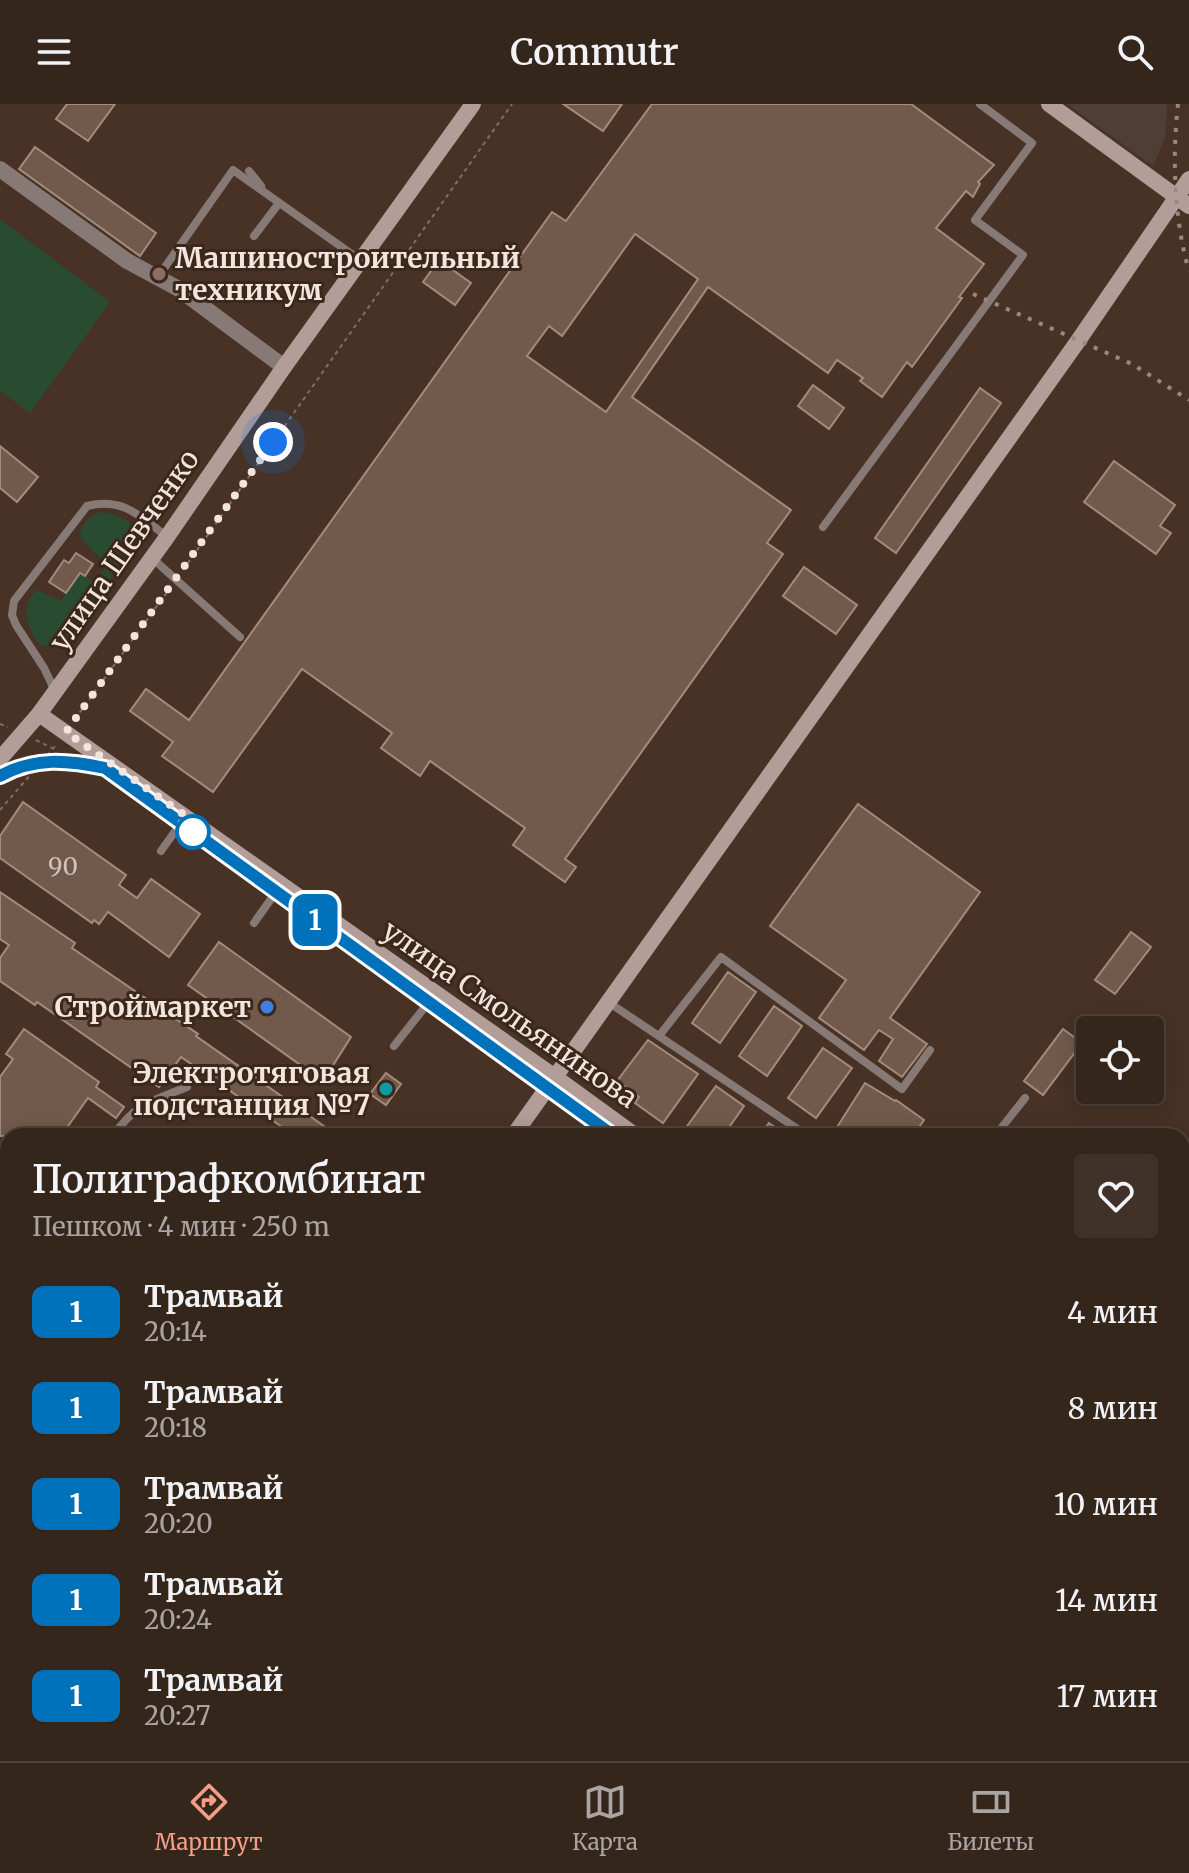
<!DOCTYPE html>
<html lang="ru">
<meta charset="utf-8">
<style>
body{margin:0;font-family:Merriweather,serif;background:#403229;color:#f1f3f6;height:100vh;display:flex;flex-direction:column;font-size:30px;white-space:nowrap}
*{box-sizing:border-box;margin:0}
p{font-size:26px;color:#aaa5a3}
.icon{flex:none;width:44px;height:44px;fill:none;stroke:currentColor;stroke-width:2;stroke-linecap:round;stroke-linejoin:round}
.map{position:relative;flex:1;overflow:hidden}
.panel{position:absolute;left:0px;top:1024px;width:1190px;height:634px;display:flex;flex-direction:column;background:#35261c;border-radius:24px 24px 0 0;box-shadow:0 4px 20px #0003,0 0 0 2px #4f433b}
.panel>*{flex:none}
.badge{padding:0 16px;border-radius:12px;font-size:28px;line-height:52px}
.fabs{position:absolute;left:1076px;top:912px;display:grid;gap:16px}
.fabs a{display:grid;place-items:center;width:88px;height:88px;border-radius:8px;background:#35261c;box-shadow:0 4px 20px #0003,0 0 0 2px #4f433b;font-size:40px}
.you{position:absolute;width:40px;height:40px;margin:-20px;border:6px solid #fff;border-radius:50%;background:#1a73e8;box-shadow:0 0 0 12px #1a73e833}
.map>.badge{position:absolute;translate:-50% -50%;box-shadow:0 0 0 4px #fff}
.round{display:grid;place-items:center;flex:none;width:84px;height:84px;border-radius:8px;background:#403229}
.head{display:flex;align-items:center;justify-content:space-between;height:136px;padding:0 32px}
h1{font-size:38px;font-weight:600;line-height:60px}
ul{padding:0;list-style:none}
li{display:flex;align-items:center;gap:24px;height:96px;padding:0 32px}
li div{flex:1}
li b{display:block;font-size:30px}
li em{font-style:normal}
li .badge{min-width:88px;font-weight:700;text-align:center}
header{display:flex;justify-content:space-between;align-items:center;height:104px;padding:0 32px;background:#35261c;font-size:36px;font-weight:600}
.dock{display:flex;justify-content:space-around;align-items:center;height:112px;border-top:2px solid #4f433b;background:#35261c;font-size:22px;color:#aaa5a3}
.dock a{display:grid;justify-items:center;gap:4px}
.dock .selected{color:#f49e88}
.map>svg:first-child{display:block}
.commercial{fill:#4f3e34}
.green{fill:#294b30}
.building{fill:#715a4c;stroke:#a48b7c;stroke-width:2;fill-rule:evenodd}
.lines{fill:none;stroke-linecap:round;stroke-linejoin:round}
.path{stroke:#826f64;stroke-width:2;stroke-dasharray:4 4;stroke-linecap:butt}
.lane{stroke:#867976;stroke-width:8}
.street{stroke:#867976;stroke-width:16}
.secondary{stroke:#b29d98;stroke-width:16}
.tram{stroke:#9b897e;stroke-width:2}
.rail{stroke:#9b897e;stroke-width:4;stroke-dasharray:4 8;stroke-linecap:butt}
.line-casing{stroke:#fff;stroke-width:18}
.line{stroke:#0072bc;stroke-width:12}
.walk{stroke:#f3e5dd;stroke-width:8;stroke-dasharray:0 14.4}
.education-dot{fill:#8d6e63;stroke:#3c281b;stroke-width:3}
.stop-dot{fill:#fff;stroke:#0072bc;stroke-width:4}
.shop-dot{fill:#3f7fe0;stroke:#3c281b;stroke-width:3}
.culture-dot{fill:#0f9aa8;stroke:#3c281b;stroke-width:3}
.labels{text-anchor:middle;stroke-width:6;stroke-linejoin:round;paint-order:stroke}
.number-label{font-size:24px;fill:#d2c2b9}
.poi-label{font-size:28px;font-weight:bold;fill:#f3e5dd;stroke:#3c281b;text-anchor:end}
.street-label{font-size:28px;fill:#f3e5dd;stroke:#3c281b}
</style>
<header><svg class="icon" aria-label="menu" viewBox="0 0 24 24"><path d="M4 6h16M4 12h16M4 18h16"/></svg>Commutr<svg class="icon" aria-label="search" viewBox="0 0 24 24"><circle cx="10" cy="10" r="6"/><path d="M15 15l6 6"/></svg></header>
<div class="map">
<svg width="1189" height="1657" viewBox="0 0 1189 1657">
<rect width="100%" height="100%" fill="#473225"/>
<polygon class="commercial" points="1067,0 1167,0 1165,34 1153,62"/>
<g class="green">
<polygon points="0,115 110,198 30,309 0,287"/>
<path d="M100,408C120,411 129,415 140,433L62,544C54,543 44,544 37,538C35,536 32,529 31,527C25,511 24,497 37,486L61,497L80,469L96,479L107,461L80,433C82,420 87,413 100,408Z"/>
</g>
<g class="building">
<polygon points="67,0 115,0 88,37 56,15"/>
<polygon points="563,0 622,0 603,27"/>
<path d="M652,0H911L994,61L978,78L980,80L973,93L966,87L936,124L984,160L959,193L962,194L912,263L907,258L882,293L860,277L863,274L837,256L828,269L708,183L632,293L791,406L767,439L783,450L565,755L576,763L565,778L513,741L525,724L430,657L420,672L381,644L392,629L302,565L213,688L162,652L173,638L130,607L146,585L189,616L552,108L566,117ZM635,130L698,175L606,308L527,252L549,222L562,232Z"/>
<polygon points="35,43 156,129 140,152 19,65"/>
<polygon points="439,156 471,179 455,201 423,178"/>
<polygon points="813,281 844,304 829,325 798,302"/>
<polygon points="980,284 1001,299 896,449 875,434"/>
<polygon points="0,342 38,373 17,398 0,384"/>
<polygon points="1114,357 1175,401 1160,422 1171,429 1156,450 1084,398"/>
<polygon points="76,449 93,460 85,472 80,469 66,489 49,478 64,456 69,459"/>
<polygon points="804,463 857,501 836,530 783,492"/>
<polygon points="23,698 126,771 119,781 137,794 151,775 200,810 169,853 108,808 99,820 94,816 92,819 0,754 0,732"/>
<polygon points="858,700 980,788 890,914 927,940 902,973 879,957 893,935 879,926 864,946 819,914 846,876 770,822"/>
<polygon points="0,788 75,839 72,844 198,930 196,932 338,1032 295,1032 181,953 159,983 37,898 35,901 0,877 0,854 9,841 0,835"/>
<polygon points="1131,828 1151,843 1115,890 1095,876"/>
<polygon points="219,838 351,933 323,977 188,881"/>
<polygon points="728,868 756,888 720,939 692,919"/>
<polygon points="774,902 802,922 767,972 739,952"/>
<polygon points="24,925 99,978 96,983 124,1003 116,1014 88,994 61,1032 0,1032 0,973 13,955 6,950"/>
<polygon points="1063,925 1082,939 1043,991 1024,977"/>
<polygon points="648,936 698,970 663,1019 635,999 639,993 617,977"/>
<polygon points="823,944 852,964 816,1014 788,994"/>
<polygon points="386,969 401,980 386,1001 370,990"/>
<polygon points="865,979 895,997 896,996 924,1016 913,1032 840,1032 834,1028"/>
<polygon points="716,982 744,1002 723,1032 680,1032"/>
<polygon points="769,1019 787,1032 760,1032"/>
</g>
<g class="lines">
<g class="path">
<polyline points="183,466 512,0"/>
<polyline points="75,615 170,484"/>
<polyline points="0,620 8,623"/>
<polyline points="36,636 52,644"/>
<polyline points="0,706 57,640"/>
<polyline points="1182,1407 1189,1412"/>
</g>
<g class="lane">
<polyline points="249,67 261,82"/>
<polyline points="254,132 279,99"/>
<polyline points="158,173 233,66 360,156"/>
<polyline points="823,423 1023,151 975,116 1032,39 980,0"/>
<polyline points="152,454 240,533"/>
<path d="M55,587L44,564L16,521L12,511L14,497L87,402C123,393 140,412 167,433"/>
<polyline points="161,747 186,712"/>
<polyline points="254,819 281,781"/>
<polyline points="608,898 808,1032"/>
<polyline points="659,932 721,853 902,985 930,946"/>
<polyline points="394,942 436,889"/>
<path d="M113,1032C135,1000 152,997 187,983"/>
<polyline points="995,1032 1025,994"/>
<polyline points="0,1191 8,1180"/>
<polyline points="1182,1292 1189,1283"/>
<polyline points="168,1650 179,1657"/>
<polyline points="1069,1650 1078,1657"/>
<polyline points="410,1657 415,1650"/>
<polyline points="738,1657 742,1650"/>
</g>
<polyline class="street" points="0,65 127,157 179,185 284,263"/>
<g class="secondary">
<polyline points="1049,0 1189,102"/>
<polyline points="39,610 555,973 636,1032"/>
<polyline points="0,655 39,610 167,433 284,263 473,0"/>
<polyline points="513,1032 1078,237 1189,75"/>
<polyline points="1182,1432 1189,1437"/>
<polyline points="71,1657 76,1650"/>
</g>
<g class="tram">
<path d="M0,672C36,653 65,656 105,664L614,1032"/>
<polyline points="1182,1447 1189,1452"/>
</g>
<g class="rail">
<path d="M1178,0C1172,52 1174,116 1189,167"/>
<polyline points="973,190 1132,260 1189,296"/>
</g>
</g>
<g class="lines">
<defs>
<path id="line" d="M0,672C35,653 67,656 105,664L614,1032"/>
</defs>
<use href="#line" class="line-casing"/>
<use href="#line" class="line"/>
<polyline class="walk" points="193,728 181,719 186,712 66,628 273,338"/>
</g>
<circle class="education-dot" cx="159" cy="170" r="8"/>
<circle class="stop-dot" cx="193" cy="728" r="16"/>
<circle class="shop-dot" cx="267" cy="903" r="8"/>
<circle class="culture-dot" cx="386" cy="985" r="8"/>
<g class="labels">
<g class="number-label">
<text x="63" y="771">90</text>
</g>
<g class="poi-label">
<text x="175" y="164" text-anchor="start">Машиностроительный<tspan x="175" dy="32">техникум</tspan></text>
<text x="251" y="913">Строймаркет</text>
<text x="370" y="979">Электротяговая<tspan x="370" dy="32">подстанция №7</tspan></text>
</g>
<g class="street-label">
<text transform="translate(124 446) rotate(-55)" y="10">улица Шевченко</text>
<text transform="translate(510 910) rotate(35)" y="10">улица Смольянинова</text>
</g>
</g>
</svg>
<div class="fabs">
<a><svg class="icon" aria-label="locate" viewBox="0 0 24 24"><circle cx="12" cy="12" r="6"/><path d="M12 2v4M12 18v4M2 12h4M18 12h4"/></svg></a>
</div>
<div class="you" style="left:273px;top:338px"></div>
<b class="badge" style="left:315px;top:816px;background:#0072bc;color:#fff">1</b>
<section class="panel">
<div class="head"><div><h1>Полиграфкомбинат</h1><p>Пешком · 4 мин · 250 m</p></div><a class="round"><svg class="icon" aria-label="heart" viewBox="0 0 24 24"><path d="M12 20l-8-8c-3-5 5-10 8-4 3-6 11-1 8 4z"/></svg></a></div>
<ul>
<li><span class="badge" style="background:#0072bc;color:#fff">1</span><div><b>Трамвай</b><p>20:14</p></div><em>4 мин</em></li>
<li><span class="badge" style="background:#0072bc;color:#fff">1</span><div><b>Трамвай</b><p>20:18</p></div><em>8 мин</em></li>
<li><span class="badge" style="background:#0072bc;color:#fff">1</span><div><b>Трамвай</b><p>20:20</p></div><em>10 мин</em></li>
<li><span class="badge" style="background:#0072bc;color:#fff">1</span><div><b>Трамвай</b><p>20:24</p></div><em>14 мин</em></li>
<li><span class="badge" style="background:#0072bc;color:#fff">1</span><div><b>Трамвай</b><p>20:27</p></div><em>17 мин</em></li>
</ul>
</section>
</div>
<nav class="dock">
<a class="selected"><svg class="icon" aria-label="directions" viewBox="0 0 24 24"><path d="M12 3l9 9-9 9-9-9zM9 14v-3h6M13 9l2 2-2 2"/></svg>Маршрут</a>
<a><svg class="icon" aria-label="map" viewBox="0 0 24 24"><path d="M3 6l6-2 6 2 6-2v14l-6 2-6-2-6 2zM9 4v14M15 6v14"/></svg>Карта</a>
<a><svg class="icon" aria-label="tickets" viewBox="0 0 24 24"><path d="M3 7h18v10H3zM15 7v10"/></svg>Билеты</a>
</nav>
